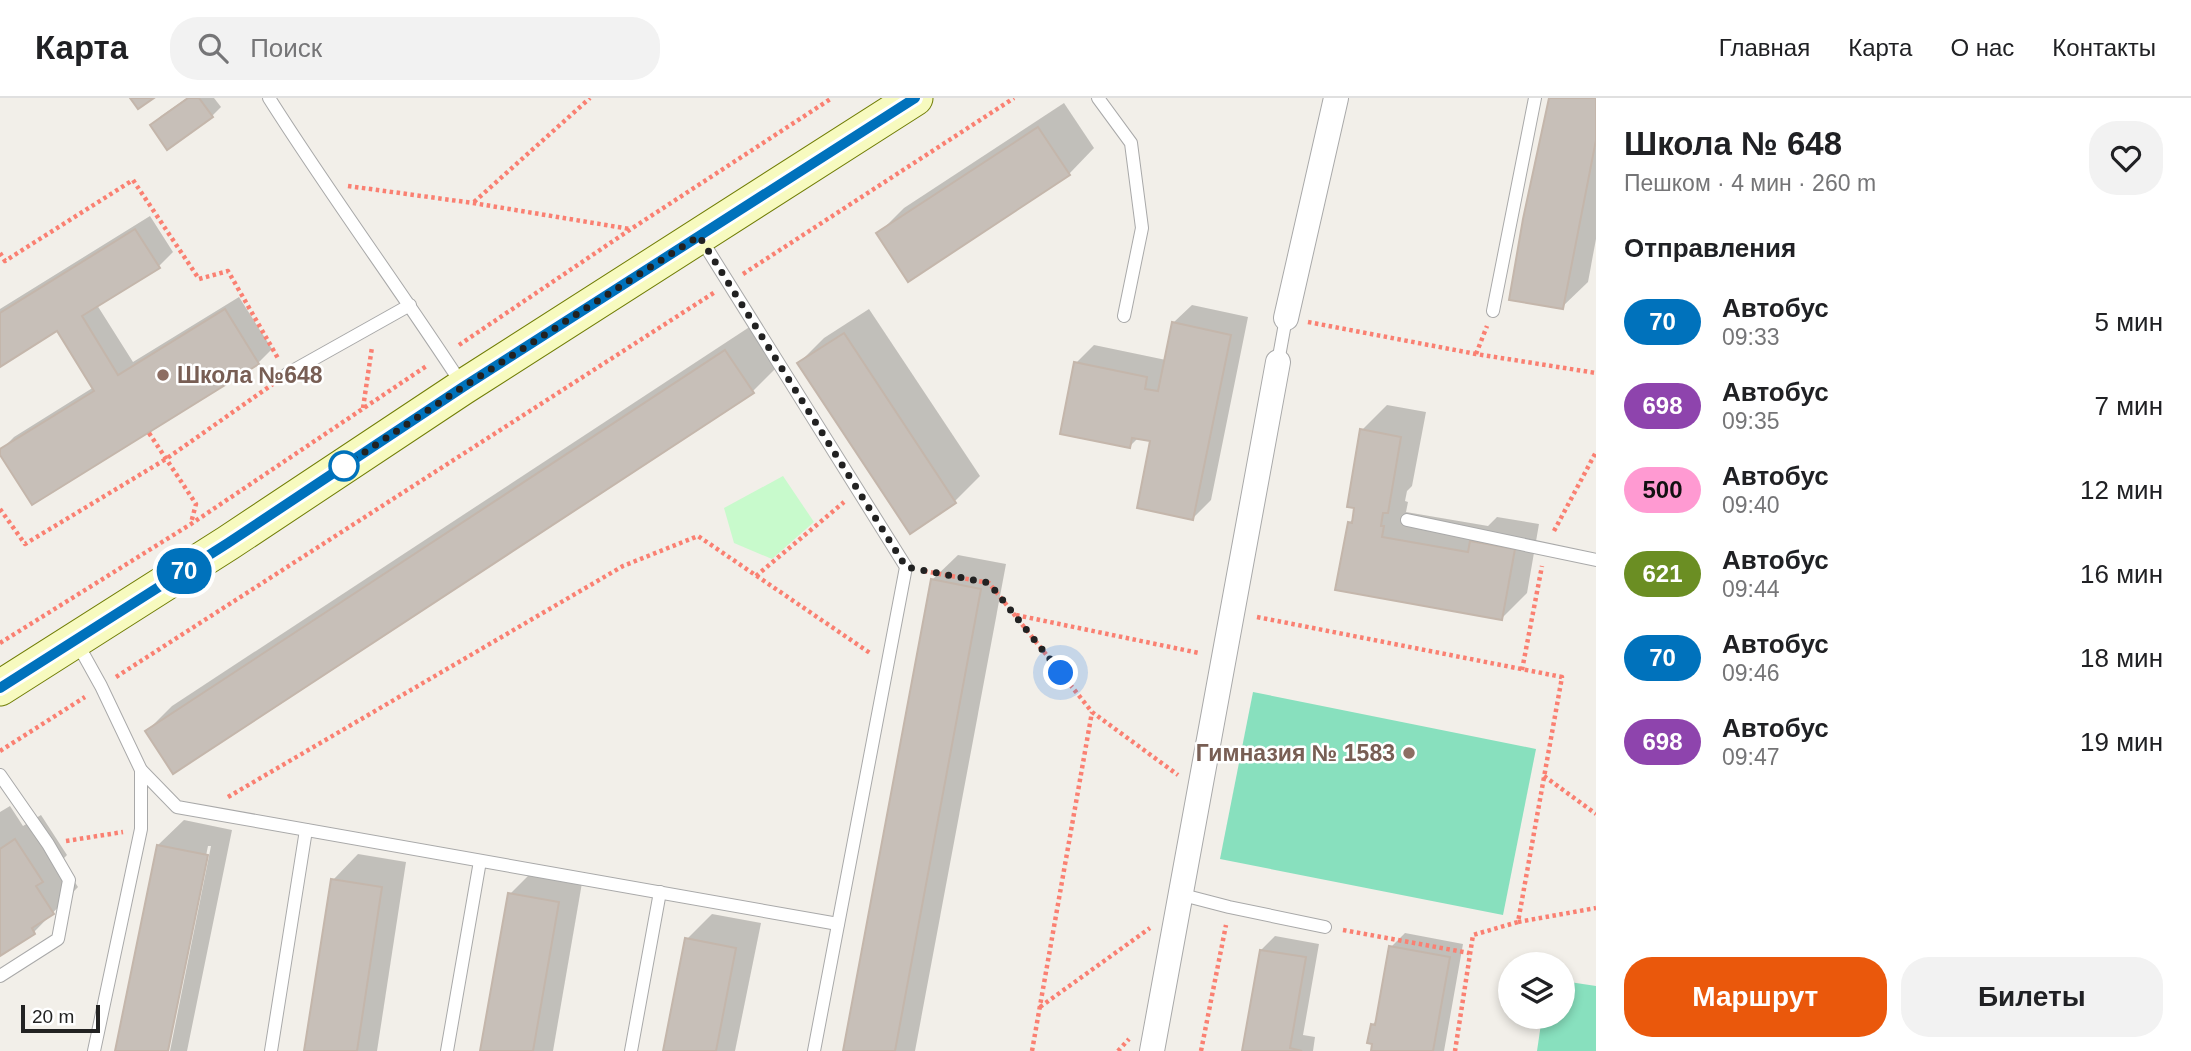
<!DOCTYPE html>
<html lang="ru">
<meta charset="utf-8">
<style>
body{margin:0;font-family:Helvetica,sans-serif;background:#f2f2f2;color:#202124;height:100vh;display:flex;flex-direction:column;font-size:26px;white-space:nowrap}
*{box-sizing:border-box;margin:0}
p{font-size:23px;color:#757577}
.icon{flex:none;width:38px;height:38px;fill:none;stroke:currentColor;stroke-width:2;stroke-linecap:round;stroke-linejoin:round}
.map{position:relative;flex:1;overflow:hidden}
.side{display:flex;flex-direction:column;background:#fff;width:595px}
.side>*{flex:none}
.badge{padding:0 14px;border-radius:23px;font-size:24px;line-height:46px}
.controls{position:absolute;left:1498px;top:854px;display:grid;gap:14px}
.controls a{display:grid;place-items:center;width:77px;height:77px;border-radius:50%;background:#fff;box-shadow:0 4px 10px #0003;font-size:35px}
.scale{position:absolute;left:21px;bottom:18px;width:79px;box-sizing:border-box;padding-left:7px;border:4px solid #222;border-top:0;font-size:19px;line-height:24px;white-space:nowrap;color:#222;-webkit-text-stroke:5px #fff;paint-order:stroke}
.you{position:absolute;width:35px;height:35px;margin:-18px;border:5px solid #fff;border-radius:50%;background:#1a73e8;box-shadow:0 0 0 10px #1a73e833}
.map>.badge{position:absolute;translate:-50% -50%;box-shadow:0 0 0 4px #fff}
h2{padding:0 28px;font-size:26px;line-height:63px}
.round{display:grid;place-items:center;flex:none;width:74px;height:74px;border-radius:28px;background:#f2f2f2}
.head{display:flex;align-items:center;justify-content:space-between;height:119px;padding:0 28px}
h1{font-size:33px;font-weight:700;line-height:52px}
.primary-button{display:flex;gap:14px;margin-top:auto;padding:14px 28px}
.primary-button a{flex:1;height:80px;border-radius:28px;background:#ea580c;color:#fff;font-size:28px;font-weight:700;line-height:80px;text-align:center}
.primary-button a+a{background:#f2f2f2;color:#202124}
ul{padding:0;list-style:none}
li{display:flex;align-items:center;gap:21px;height:84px;padding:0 28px}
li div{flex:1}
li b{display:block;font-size:26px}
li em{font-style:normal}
li .badge{min-width:77px;font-weight:700;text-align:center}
header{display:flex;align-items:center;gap:42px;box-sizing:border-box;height:98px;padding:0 35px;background:#fff;border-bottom:2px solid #e0e0e0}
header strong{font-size:33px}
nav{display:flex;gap:38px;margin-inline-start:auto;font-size:24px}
.search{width:490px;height:63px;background:#f2f2f2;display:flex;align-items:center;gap:18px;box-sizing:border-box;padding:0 24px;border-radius:28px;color:#757577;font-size:26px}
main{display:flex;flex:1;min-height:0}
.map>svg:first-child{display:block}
.park{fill:#c8facc}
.pitch{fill:#88e0be}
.shadow{fill:#0003}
.building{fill:#c7bfb8;stroke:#c4b6ab;stroke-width:2}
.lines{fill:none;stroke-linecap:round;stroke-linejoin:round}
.lane-casing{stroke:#a9a9a9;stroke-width:14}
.street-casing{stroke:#a9a9a9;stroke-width:26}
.secondary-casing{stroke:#707d05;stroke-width:37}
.path{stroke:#fa8072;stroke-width:4.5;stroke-dasharray:3.5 3.5;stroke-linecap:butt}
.lane{stroke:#fff;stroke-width:12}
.street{stroke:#fff;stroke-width:24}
.secondary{stroke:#f7fabf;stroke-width:35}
.line-casing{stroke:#fff;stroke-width:16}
.line{stroke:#0072bc;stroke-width:10}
.walk{stroke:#222;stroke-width:7;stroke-dasharray:0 12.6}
.education-dot{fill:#8d6e63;stroke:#fff;stroke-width:2.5}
.stop-dot{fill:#fff;stroke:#0072bc;stroke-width:3.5}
.labels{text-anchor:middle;stroke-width:5;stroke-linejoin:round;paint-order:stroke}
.education-label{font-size:23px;font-weight:bold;fill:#785e54;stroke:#fff;text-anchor:start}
</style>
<header>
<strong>Карта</strong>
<div class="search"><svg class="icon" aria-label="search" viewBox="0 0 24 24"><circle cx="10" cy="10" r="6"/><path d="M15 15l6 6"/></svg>Поиск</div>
<nav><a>Главная</a><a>Карта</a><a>О нас</a><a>Контакты</a></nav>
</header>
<main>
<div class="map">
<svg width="1596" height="953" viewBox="0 0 1596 953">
<rect width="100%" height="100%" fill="#f2efe9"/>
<polygon class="park" points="783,378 814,424 772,461 734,445 724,410"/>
<g class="pitch">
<polygon points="1253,594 1536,651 1503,817 1220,761"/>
<polygon points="1563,883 1596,888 1596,953 1537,953 1542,919 1563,919"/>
</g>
<g class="shadow">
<polygon points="187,0 214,0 221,9 212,18 152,27 161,18"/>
<polygon points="1551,0 1596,0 1596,141 1588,184 1562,209"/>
<polygon points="1064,5 1094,50 1069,76 878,136 904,110"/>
<polygon points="150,118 173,154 159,168 97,207 133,264 239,199 272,251 258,265 0,353 14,339 94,289 58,231 0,267 0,211"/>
<polygon points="1192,207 1248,219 1211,402 1193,420 1152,342 1139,339 1130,348 1076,265 1094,247 1166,262 1173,225"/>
<polygon points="869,211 980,378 955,403 910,433 799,265 824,240"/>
<polygon points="751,228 778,268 752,294 147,633 172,608"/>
<polygon points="1387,307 1426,314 1412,388 1407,393 1405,403 1408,404 1406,414 1488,428 1497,419 1539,426 1527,495 1502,520 1349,425 1354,420 1362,332"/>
<polygon points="958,457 1006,466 915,953 845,953 932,482"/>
<polygon points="10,708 23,728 41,717 67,757 61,763 78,789 34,834 0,856 0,714"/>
<polygon points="184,722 232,732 187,953 170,953 211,748 208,748 166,953 117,953 158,747"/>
<polygon points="358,756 406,764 377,953 306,953 333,782"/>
<polygon points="535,771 583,779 553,953 482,953 510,796"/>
<polygon points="712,816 761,825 735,953 665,953 687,841"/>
<polygon points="1405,835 1463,846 1444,953 1372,953 1372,927 1378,921 1391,849"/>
<polygon points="1275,838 1319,846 1303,937 1315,939 1313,953 1244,953 1261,852"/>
</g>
<g class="building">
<polygon points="130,0 154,0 138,11"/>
<polygon points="188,0 199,0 213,19 167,52 150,27"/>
<polygon points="1549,0 1596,0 1596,42 1563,211 1509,202 1523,121"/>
<polygon points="1038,29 1070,77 908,184 876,135"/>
<polygon points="135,131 160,170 82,218 118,277 225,211 259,266 32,407 0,357 0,351 94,293 57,233 0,269 0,215"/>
<polygon points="1172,224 1231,237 1193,422 1137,410 1150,343 1132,340 1130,350 1060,336 1074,264 1147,279 1145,291 1158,293"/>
<polygon points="844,235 956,405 910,436 797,265"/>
<polygon points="725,252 754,295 173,676 145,633"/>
<polygon points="1360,331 1401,339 1388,415 1383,415 1381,428 1384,428 1382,439 1468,454 1470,443 1515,451 1502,522 1335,492 1348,424 1352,425 1354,410 1347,409"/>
<polygon points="931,481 981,491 895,953 843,953"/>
<polygon points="15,741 43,784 36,788 54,816 32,830 35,836 0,858 0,751"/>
<polygon points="157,747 208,757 168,953 115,953"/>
<polygon points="331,781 382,789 357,953 304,953"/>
<polygon points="508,795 559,804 533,953 480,953"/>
<polygon points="685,840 736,850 716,953 663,953"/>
<polygon points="1389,848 1450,859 1433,953 1371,953 1372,946 1367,945 1371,926 1375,927"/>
<polygon points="1260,852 1306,859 1290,950 1302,953 1242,953"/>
</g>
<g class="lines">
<defs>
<g id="lane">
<path d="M269,0C331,98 400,191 463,288"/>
<polyline points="1098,0 1131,45 1142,130 1124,218"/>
<polyline points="701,141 906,469 814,953"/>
<polyline points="1493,213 1535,0"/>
<polyline points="1278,264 1286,220"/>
<polyline points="287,276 410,207"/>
<polyline points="1407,422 1596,462"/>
<polyline points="76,543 101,588 141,672 177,709 838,826"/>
<polyline points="0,677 48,746 69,782 58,841 0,878"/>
<polyline points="1179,796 1229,809 1325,829"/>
<polyline points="94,953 141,731 141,672"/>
<polyline points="271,953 306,732"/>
<polyline points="447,953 480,763"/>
<polyline points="631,953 660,794"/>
</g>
<g id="street">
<polyline points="1286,220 1336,0"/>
<polyline points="1152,953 1278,264"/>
</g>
<polyline id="secondary" points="0,590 228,445 463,289 915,0"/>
</defs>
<use href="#lane" class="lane-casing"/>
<use href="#street" class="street-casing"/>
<use href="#secondary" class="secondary-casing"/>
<g class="path">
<polyline points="348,88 473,105 630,131"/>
<polyline points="474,104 590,0"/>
<polyline points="0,155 5,163 133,82 199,181 228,173 279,262"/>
<polyline points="743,176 1014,0"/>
<polyline points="1308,224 1476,256 1596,275"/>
<polyline points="459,247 631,131 832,0"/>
<polyline points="1476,256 1487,228"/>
<polyline points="363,310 372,249"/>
<polyline points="149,335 196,406 191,425"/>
<polyline points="0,411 25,446 166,361 273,286"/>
<polyline points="1554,433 1596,354"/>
<polyline points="924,473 989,485 1092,614 1178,677"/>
<polyline points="756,478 844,404"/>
<polyline points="1016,517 1199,555"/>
<polyline points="1257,519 1562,579 1518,824 1473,837 1455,953"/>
<polyline points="0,545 191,426 428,267"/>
<polyline points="1522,572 1542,468"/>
<polyline points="116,579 715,194"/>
<polyline points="0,653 85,599"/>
<polyline points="1544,678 1596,716"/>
<polyline points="228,699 623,468 698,438 870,555"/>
<polyline points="66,743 123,734"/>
<polyline points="1518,824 1596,810"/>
<polyline points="1343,832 1469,855"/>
<polyline points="1040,909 1150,830"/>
<polyline points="1032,953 1092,614"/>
<polyline points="1118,953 1129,941"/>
<polyline points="1201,953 1226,827"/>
</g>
<use href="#lane" class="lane"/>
<use href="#street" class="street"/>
<use href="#secondary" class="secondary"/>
</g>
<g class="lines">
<defs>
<polyline id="line" points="0,590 228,445 463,289 915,0"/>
</defs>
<use href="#line" class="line-casing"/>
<use href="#line" class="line"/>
<polyline class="walk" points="344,368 463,289 699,138 906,469 989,485 1061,575"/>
</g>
<g class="education-dot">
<circle cx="163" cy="277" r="7"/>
<circle cx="1409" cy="655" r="7"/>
</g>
<circle class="stop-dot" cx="344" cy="368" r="14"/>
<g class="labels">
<g class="education-label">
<text x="177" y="285">Школа №648</text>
<text x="1395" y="663" text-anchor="end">Гимназия № 1583</text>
</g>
</g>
</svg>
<div class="controls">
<a><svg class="icon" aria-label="layers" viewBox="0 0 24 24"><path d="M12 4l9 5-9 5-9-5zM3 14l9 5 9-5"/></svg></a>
</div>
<div class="scale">20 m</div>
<div class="you" style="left:1061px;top:575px"></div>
<b class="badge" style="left:184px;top:473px;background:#0072bc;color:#fff">70</b>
</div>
<section class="side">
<div class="head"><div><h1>Школа № 648</h1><p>Пешком · 4 мин · 260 m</p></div><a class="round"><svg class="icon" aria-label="heart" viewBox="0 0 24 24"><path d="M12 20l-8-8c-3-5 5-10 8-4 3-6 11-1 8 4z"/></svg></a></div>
<h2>Отправления</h2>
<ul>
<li><span class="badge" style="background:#0072bc;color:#fff">70</span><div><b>Автобус</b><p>09:33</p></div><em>5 мин</em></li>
<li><span class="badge" style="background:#8e44ad;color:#fff">698</span><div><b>Автобус</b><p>09:35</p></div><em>7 мин</em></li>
<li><span class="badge" style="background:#ff9ad2;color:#111">500</span><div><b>Автобус</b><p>09:40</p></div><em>12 мин</em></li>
<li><span class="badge" style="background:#6b8e23;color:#fff">621</span><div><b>Автобус</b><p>09:44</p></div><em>16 мин</em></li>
<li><span class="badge" style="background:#0072bc;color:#fff">70</span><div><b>Автобус</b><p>09:46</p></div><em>18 мин</em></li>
<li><span class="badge" style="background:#8e44ad;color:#fff">698</span><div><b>Автобус</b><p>09:47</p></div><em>19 мин</em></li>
</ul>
<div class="primary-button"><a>Маршрут</a><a>Билеты</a></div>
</section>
</main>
